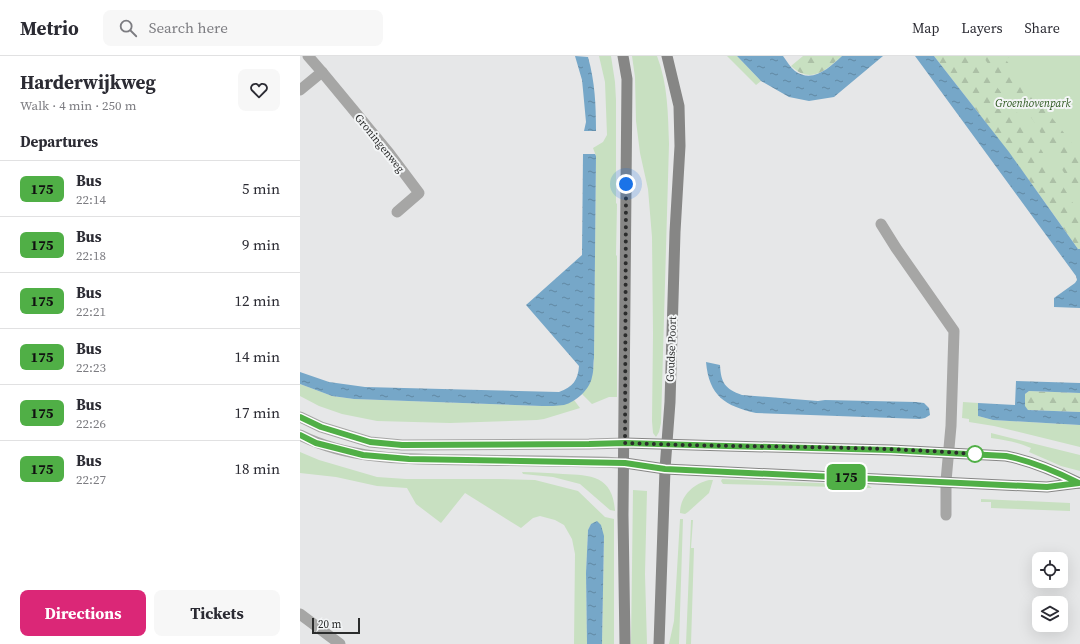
<!DOCTYPE html>
<meta charset="utf-8">
<style>
body{margin:0;font-family:"Source Serif 4",serif;background:#f7f7f7;color:#2b2b33;height:100vh;display:flex;flex-direction:column;font-size:15px;white-space:nowrap}
*{box-sizing:border-box;margin:0}
p{font-size:13px;color:#7c7c81}
.icon{flex:none;width:22px;height:22px;fill:none;stroke:currentColor;stroke-width:2;stroke-linecap:round;stroke-linejoin:round}
.map{position:relative;flex:1;overflow:hidden}
.sheet{display:flex;flex-direction:column;background:#fff;width:300px}
.sheet>*{flex:none}
.badge{padding:0 8px;border-radius:6px;font-size:14px;line-height:26px}
.controls{position:absolute;left:732px;top:496px;display:grid;gap:8px}
.controls a{display:grid;place-items:center;width:36px;height:36px;border-radius:8px;background:#fff;box-shadow:0 4px 16px #0002;font-size:20px}
.scale{position:absolute;left:12px;bottom:10px;width:48px;box-sizing:border-box;padding-left:4px;border:2px solid #2b2c2c;border-top:0;font-size:11px;line-height:14px;white-space:nowrap;color:#2b2c2c;-webkit-text-stroke:3px #f3f5f6;paint-order:stroke}
.you{position:absolute;width:20px;height:20px;margin:-10px;border:3px solid #fff;border-radius:50%;background:#1a73e8;box-shadow:0 0 0 6px #1a73e833}
.map>.badge{position:absolute;translate:-50% -50%;box-shadow:0 0 0 2px #fff}
h2{padding:0 20px;font-size:15px;line-height:36px}
.round{display:grid;place-items:center;flex:none;width:42px;height:42px;border-radius:8px;background:#f7f7f7}
.head{display:flex;align-items:center;justify-content:space-between;height:68px;padding:0 20px}
h1{font-size:19px;font-weight:700;line-height:30px}
.action{display:flex;gap:8px;margin-top:auto;padding:8px 20px}
.action a{flex:1;height:46px;border-radius:8px;background:#db2777;color:#fff;font-size:16px;font-weight:700;line-height:46px;text-align:center}
.action a+a{background:#f7f7f7;color:#2b2b33}
ul{padding:0;list-style:none}
li{display:flex;align-items:center;gap:12px;height:56px;padding:0 20px;border-top:1px solid #e1e1e2}
li div{flex:1}
li b{display:block;font-size:15px}
li em{font-style:normal}
li .badge{min-width:44px;font-weight:700;text-align:center}
header{display:flex;align-items:center;gap:24px;box-sizing:border-box;height:56px;padding:0 20px;background:#fff;border-bottom:1px solid #e1e1e2}
header strong{font-size:19px}
nav{display:flex;gap:22px;margin-inline-start:auto;font-size:14px}
.search{width:280px;height:36px;background:#f7f7f7;display:flex;align-items:center;gap:10px;box-sizing:border-box;padding:0 14px;border-radius:8px;color:#7c7c81;font-size:15px}
main{display:flex;flex:1;min-height:0}
.map>svg:first-child{display:block}
.green{fill:#c8e0c1}
.forest{fill:url(#forest-firs)}
.water{fill:url(#water-ripples)}
.lines{fill:none;stroke-linecap:round;stroke-linejoin:round}
.minor{stroke:#a6a6a5;stroke-width:11}
.tertiary{stroke:#a6a6a5;stroke-width:11}
.secondary{stroke:#868685;stroke-width:11}
.line-casing{stroke:#fff;stroke-width:9}
.line{stroke:#50af46;stroke-width:6}
.walk{stroke:#2b2c2c;stroke-width:4;stroke-dasharray:0 7.2}
.stop-dot{fill:#fff;stroke:#50af46;stroke-width:2}
.labels{text-anchor:middle;stroke-width:4;stroke-linejoin:round;paint-order:stroke}
.park-label{font-size:11px;font-style:italic;fill:#2a561c;stroke:#f3f5f6}
.street-label{font-size:11px;fill:#2b2c2c;stroke:#f3f5f6}
</style>
<header>
<strong>Metrio</strong>
<div class="search"><svg class="icon" aria-label="search" viewBox="0 0 24 24"><circle cx="10" cy="10" r="6"/><path d="M15 15l6 6"/></svg>Search here</div>
<nav><a>Map</a><a>Layers</a><a>Share</a></nav>
</header>
<main>
<section class="sheet">
<div class="head"><div><h1>Harderwijkweg</h1><p>Walk · 4 min · 250 m</p></div><a class="round"><svg class="icon" aria-label="heart" viewBox="0 0 24 24"><path d="M12 20l-8-8c-3-5 5-10 8-4 3-6 11-1 8 4z"/></svg></a></div>
<h2>Departures</h2>
<ul>
<li><span class="badge" style="background:#50af46;color:#111">175</span><div><b>Bus</b><p>22:14</p></div><em>5 min</em></li>
<li><span class="badge" style="background:#50af46;color:#111">175</span><div><b>Bus</b><p>22:18</p></div><em>9 min</em></li>
<li><span class="badge" style="background:#50af46;color:#111">175</span><div><b>Bus</b><p>22:21</p></div><em>12 min</em></li>
<li><span class="badge" style="background:#50af46;color:#111">175</span><div><b>Bus</b><p>22:23</p></div><em>14 min</em></li>
<li><span class="badge" style="background:#50af46;color:#111">175</span><div><b>Bus</b><p>22:26</p></div><em>17 min</em></li>
<li><span class="badge" style="background:#50af46;color:#111">175</span><div><b>Bus</b><p>22:27</p></div><em>18 min</em></li>
</ul>
<div class="action"><a>Directions</a><a>Tickets</a></div>
</section>
<div class="map">
<svg width="780" height="588" viewBox="0 0 780 588">
<defs>
<pattern id="forest-firs" width="22" height="20" patternUnits="userSpaceOnUse"><rect width="22" height="20" fill="#c8e0c1"/><path d="M5 1l3.5 6h-7zM16 11l3.5 6h-7z" fill="#acc0a6"/></pattern>
<pattern id="water-ripples" width="26" height="14" patternUnits="userSpaceOnUse"><rect width="26" height="14" fill="#76a7c8"/><path d="M2 4q2-2 4 0t4 0M15 11q2-2 4 0t4 0" fill="none" stroke="#6188a3"/></pattern>
</defs>
<rect width="100%" height="100%" fill="#e6e7e8"/>
<g class="green">
<path d="M299,0H311L315,26L316,44V147L317,148L316,199L317,200V341H309L292,348L282,338C293,324 293,319 294,302L296,100L293,92L303,86L307,79L305,26Z"/>
<path d="M332,0H357C368,28 368,59 369,88L361,367L359,376L356,381L353,377L352,365L353,277L352,181L348,133L340,97L336,65L335,21Z"/>
<polygon points="427,0 437,0 461,25 456,29"/>
<polygon points="636,0 780,0 780,192"/>
<polygon points="0,328 32,340 54,343 242,350 269,347 274,344 280,352 244,363 237,364 150,367 77,365 42,358 19,350 0,340"/>
<polygon points="663,346 678,347 678,360 693,364 780,369 780,391 694,370 669,366 669,363 662,362"/>
<path d="M691,377L780,399V415L761,410L729,396L731,392C717,386 705,384 691,382Z"/>
<polygon points="0,396 19,404 77,421 106,423 200,423 235,424 278,435 305,461 314,463 314,588 302,588 304,480 291,468 288,474 286,517 287,588 274,588 275,498 272,483 264,469 255,464 240,460 233,462 221,472 165,437 141,467 116,448 107,432 77,430 36,421 0,417"/>
<path d="M222,416C236,416 249,417 263,418C291,419 313,420 315,455L310,454L280,428L253,421L223,418Z"/>
<polygon points="422,423 568,429 572,432 423,428 421,425"/>
<path d="M409,424H413L409,437L388,456L385,458L380,457C380,440 393,428 409,424Z"/>
<polygon points="333,434 347,435 345,518 347,588 331,588"/>
<polygon points="681,443 770,447 770,455 691,452 691,446 681,446"/>
<polygon points="380,463 383,463 379,588 369,588 374,565"/>
<polygon points="391,464 393,464 391,492 394,492 391,588 386,588"/>
</g>
<g class="forest">
<path d="M503,0H542C526,14 511,29 491,10Z"/>
<polygon points="634,0 675,0 678,7 726,68 780,159 780,193 778,193 709,96"/>
<polygon points="684,0 710,0 706,4 780,97 780,144 733,64 686,5"/>
<polygon points="729,335 780,337 780,356 728,354 725,351 725,338"/>
</g>
<g class="water">
<path d="M275,0L288,1C295,26 296,49 296,75H284L286,66L283,34L282,24Z"/>
<path d="M437,0H483C487,5 490,11 495,15C513,28 530,11 542,0H583L534,41L509,45L489,41L461,25Z"/>
<polygon points="615,0 634,0 709,96 778,193 780,193 780,252 754,251 754,242 775,227 777,224 776,220"/>
<path d="M283,98H295L296,100L294,302C293,308 294,315 292,321C290,333 276,346 264,349C257,350 249,350 242,350L54,343L32,340L0,328V316L29,326L65,331L259,336C273,331 278,324 279,310L226,249L282,199Z"/>
<path d="M406,306L420,309C421,327 425,333 442,339L518,345L525,344L616,346L624,347L629,352L630,359L625,362L620,363L456,357C425,350 409,340 406,306Z"/>
<polygon points="716,325 780,327 780,337 729,335 725,338 725,350 728,354 780,356 780,369 693,364 678,360 678,347 715,349"/>
<polygon points="297,465 301,469 304,480 302,588 287,588 286,517 288,474 291,468"/>
</g>
<g class="lines">
<g class="minor">
<polyline points="22,16 89,97 119,137 97,156"/>
<polyline points="0,34 22,16 8,0"/>
<polyline points="581,168 596,192 654,275 651,370 646,425 646,459"/>
<polyline points="0,558 40,588"/>
</g>
<g class="tertiary">
<polyline points="0,361 21,371 70,386 102,389 289,388 325,387"/>
<path d="M0,379C54,406 117,403 176,404C225,405 275,405 325,407"/>
</g>
<g class="secondary">
<polyline points="323,0 327,23 323,459 325,588"/>
<path d="M325,387L427,390L591,394L706,400C732,405 755,415 779,427"/>
<polyline points="325,407 365,413 747,431 779,427"/>
<polyline points="359,588 365,413 370,346 375,176 380,90 379,50 367,0"/>
</g>
</g>
<g class="lines">
<defs>
<path id="line" d="M0,361L21,371L70,386L102,389L289,388L325,387L427,390L591,394L706,400C732,405 755,415 779,427L747,431L365,413L325,407L109,403L63,399L16,387L0,379"/>
</defs>
<use href="#line" class="line-casing"/>
<use href="#line" class="line"/>
<path class="walk" d="M326,128L325,387C441,392 561,389 675,398"/>
</g>
<circle class="stop-dot" cx="675" cy="398" r="8"/>
<g class="labels">
<g class="park-label">
<text x="733" y="51">Groenhovenpark</text>
</g>
<g class="street-label">
<text transform="translate(80 87) rotate(51)" y="4">Groningenweg</text>
<text transform="translate(371 293) rotate(-88)" y="4">Goudse Poort</text>
</g>
</g>
</svg>
<div class="controls">
<a><svg class="icon" aria-label="locate" viewBox="0 0 24 24"><circle cx="12" cy="12" r="6"/><path d="M12 2v4M12 18v4M2 12h4M18 12h4"/></svg></a>
<a><svg class="icon" aria-label="layers" viewBox="0 0 24 24"><path d="M12 4l9 5-9 5-9-5zM3 14l9 5 9-5"/></svg></a>
</div>
<div class="scale">20 m</div>
<div class="you" style="left:326px;top:128px"></div>
<b class="badge" style="left:546px;top:421px;background:#50af46;color:#111">175</b>
</div>
</main>
